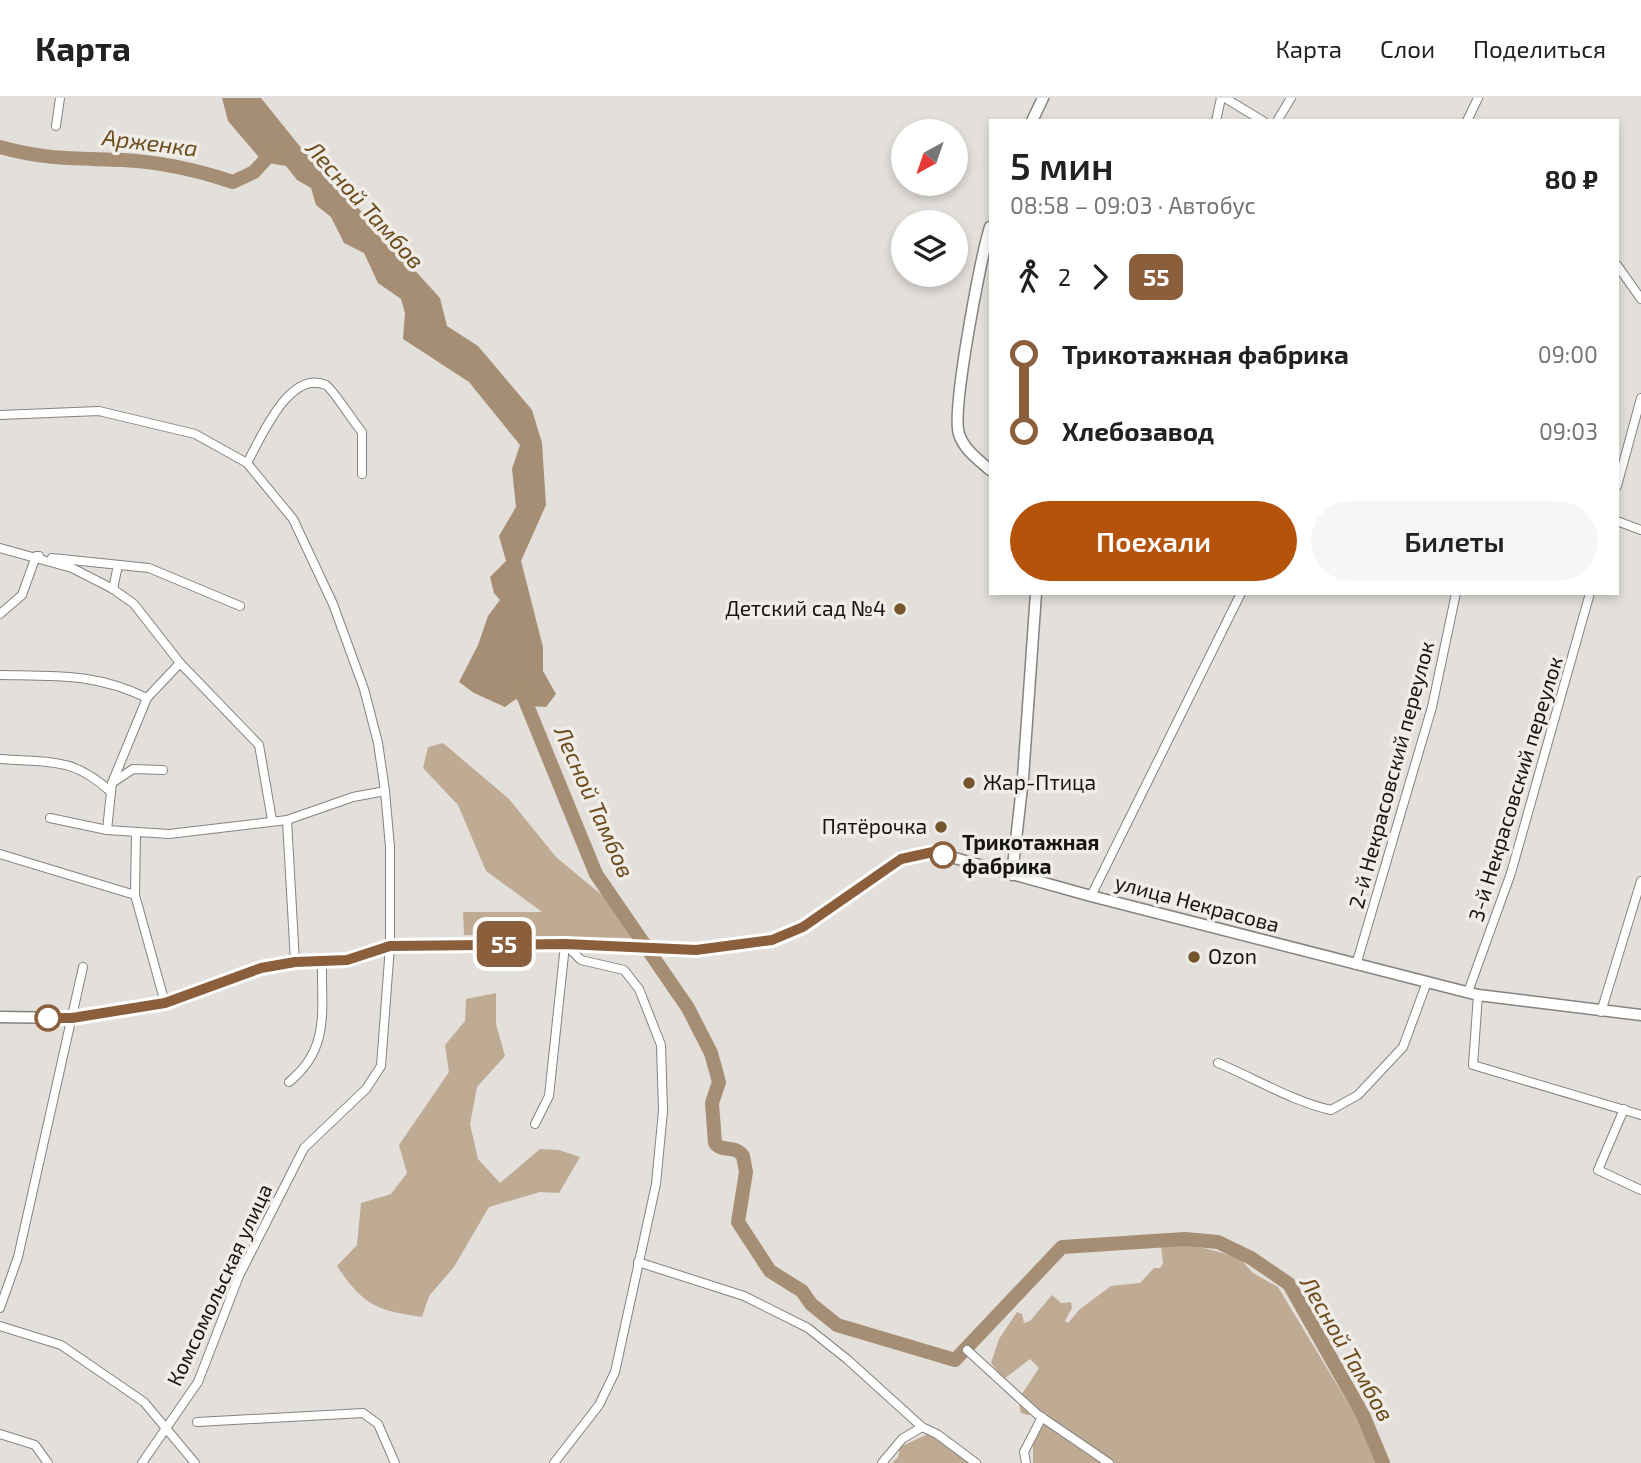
<!DOCTYPE html>
<html lang="ru">
<meta charset="utf-8">
<style>
body{margin:0;font-family:"Exo 2",sans-serif;background:#f6f6f6;color:#222;height:100vh;display:flex;flex-direction:column;font-size:26px;white-space:nowrap}
*{box-sizing:border-box;margin:0}
p{font-size:23px;color:#767676}
.icon{flex:none;width:38px;height:38px;fill:none;stroke:currentColor;stroke-width:2;stroke-linecap:round;stroke-linejoin:round}
.map{position:relative;flex:1;overflow:hidden}
.side{position:absolute;left:989px;top:21px;width:630px;height:476px;display:flex;flex-direction:column;background:#fff;border-radius:0px;box-shadow:0 4px 10px #0003}
.side>*{flex:none}
.badge{padding:0 14px;border-radius:10px;font-size:24px;line-height:46px}
.needle{width:46px;rotate:220deg}
.controls{position:absolute;left:891px;top:21px;display:grid;gap:14px}
.controls a{display:grid;place-items:center;width:77px;height:77px;border-radius:50%;background:#fff;box-shadow:0 4px 10px #0003;font-size:35px}
.map>.badge{position:absolute;translate:-50% -50%;box-shadow:0 0 0 4px #fff}
.legs{display:flex;align-items:center;gap:10px;height:77px;padding:0 21px;font-size:23px}
.legs p{margin-inline-start:auto}
.summary{display:flex;align-items:center;justify-content:space-between;height:119px;padding:0 21px}
h1{font-size:38px;font-weight:600;line-height:52px}
.action{display:flex;gap:14px;margin-top:auto;padding:14px 21px}
.action a{flex:1;height:80px;border-radius:42px;background:#b45309;color:#fff;font-size:28px;font-weight:600;line-height:80px;text-align:center}
.action a+a{background:#f6f6f6;color:#222}
ul{padding:0 21px;list-style:none}
li{display:flex;align-items:center;gap:24px;height:77px;font-size:26px}
li i{display:grid;place-items:center;width:10px;height:100%;margin:0 9px;background:currentColor}
li i::after{content:'';width:18px;height:18px;margin:-9px;border:5px solid;border-radius:50%;background:#fff}
li p{margin-inline-start:auto}
li:first-child i{background:linear-gradient(#0000 50%,currentColor 0)}
li:last-child i{background:linear-gradient(currentColor 50%,#0000 0)}
header{display:flex;align-items:center;gap:42px;box-sizing:border-box;height:98px;padding:0 35px;background:#fff;border-bottom:2px solid #e0e0e0}
header strong{font-size:33px}
nav{display:flex;gap:38px;margin-inline-start:auto;font-size:24px}
.map>svg:first-child{display:block}
.green{fill:#bfab93}
.water{fill:#a58e73}
.lines{fill:none;stroke-linecap:round;stroke-linejoin:round}
.river{stroke:#a58e73;stroke-width:14}
.street-casing{stroke:#86837f;stroke-width:10}
.secondary-casing{stroke:#86837f;stroke-width:13}
.street{stroke:#fff;stroke-width:8}
.secondary{stroke:#fff;stroke-width:10}
.line-1-casing{stroke:#fff;stroke-width:16}
.line-1{stroke:#8b5e3c;stroke-width:10}
.poi-dot{fill:#75552b;stroke:#f0ece8;stroke-width:2.5}
.stop-1-dot{fill:#fff;stroke:#8b5e3c;stroke-width:3.5}
.labels{text-anchor:middle;stroke-width:7;stroke-linejoin:round;paint-order:stroke}
.poi-label{font-size:21px;fill:#161514;stroke:#f0ece8;text-anchor:end}
.street-label{font-size:21px;fill:#161514;stroke:#f0ece8}
.stop-label{font-size:21px;font-weight:bold;fill:#161514;stroke:#f0ece8;text-anchor:start}
.water-label{font-size:23px;font-style:italic;fill:#6d4b1c;stroke:#f0ece8}
</style>
<header>
<strong>Карта</strong>
<nav><a>Карта</a><a>Слои</a><a>Поделиться</a></nav>
</header>
<div class="map">
<svg width="1641" height="1365" viewBox="0 0 1641 1365">
<rect width="100%" height="100%" fill="#e3dfdb"/>
<g class="green">
<polygon points="443,645 509,701 556,759 603,798 632,840 464,837 463,814 542,814 486,773 458,707 423,670 428,649"/>
<path d="M496,895V926L505,958L477,989L470,1026L478,1061L500,1085L540,1051L559,1052L580,1059L559,1095L540,1094L489,1109L454,1169L429,1198L422,1219C376,1212 364,1208 337,1168L357,1147L361,1105L391,1096L407,1075L399,1047L449,974L445,947L465,923L466,901Z"/>
<polygon points="1160,1139 1231,1157 1242,1163 1253,1175 1278,1189 1384,1365 1033,1365 1033,1340 1047,1315 1027,1317 1021,1315 1018,1302 1039,1270 1030,1261 1004,1281 991,1265 999,1241 1017,1214 1022,1216 1024,1225 1030,1223 1052,1197 1061,1205 1071,1204 1072,1210 1065,1223 1068,1225 1080,1211 1111,1188 1140,1185 1154,1170 1160,1170 1163,1166"/>
<polygon points="928,1336 972,1365 892,1365 898,1359 900,1349"/>
</g>
<polygon class="water" points="222,0 261,0 306,56 318,58 320,68 440,200 447,228 478,248 532,312 542,345 546,407 521,463 543,549 543,573 556,596 546,609 528,608 516,601 505,609 474,595 459,584 478,547 488,518 500,502 494,495 490,479 506,463 499,438 516,409 512,371 520,347 469,284 403,241 405,215 401,201 378,185 364,155 344,145 331,119 316,107 311,90 297,82 286,68 263,64 228,23"/>
<g class="lines">
<g class="river">
<path d="M0,49C45,62 77,60 123,62C161,64 197,72 233,84L254,74L276,50"/>
<path d="M520,590L596,776L688,910L711,955L719,984L712,1005L715,1045C722,1055 735,1046 743,1058L746,1074L738,1124L770,1173L802,1193L811,1206L837,1227L955,1262L1062,1149L1185,1141L1218,1144L1251,1160L1289,1186L1363,1317L1383,1365"/>
</g>
<defs>
<g id="street">
<polyline points="1225,0 1263,23"/>
<polyline points="1216,23 1221,0"/>
<polyline points="1277,23 1291,0"/>
<polyline points="1467,23 1478,0"/>
<polyline points="56,28 60,0"/>
<polyline points="1617,167 1641,201"/>
<polyline points="0,317 99,313 195,336 247,365 293,421 333,506 364,591 378,645 385,693 390,749 390,848 381,968 366,991 304,1050 239,1178 198,1284 142,1365"/>
<path d="M247,365C261,340 289,271 326,287C332,290 354,325 362,334V376"/>
<polyline points="1617,388 1641,300"/>
<polyline points="1617,423 1641,432"/>
<polyline points="0,450 72,470 113,491 134,506 180,565 259,647 272,722"/>
<polyline points="52,460 149,470 240,508"/>
<polyline points="113,491 118,467"/>
<polyline points="0,516 22,497 36,458 39,458"/>
<path d="M0,577C56,578 95,575 147,600"/>
<path d="M0,661C49,665 72,658 111,694L107,732"/>
<polyline points="112,685 133,671 163,672"/>
<polyline points="111,694 112,685 147,600 180,565"/>
<polyline points="50,720 107,732 169,736 287,722 353,699 385,693"/>
<polyline points="287,722 295,864"/>
<polyline points="136,734 135,797 165,905"/>
<polyline points="0,756 135,797"/>
<polyline points="1091,798 1241,495"/>
<polyline points="1356,867 1432,609 1456,495"/>
<polyline points="1468,894 1511,775 1590,495"/>
<polyline points="1478,897 1473,967 1641,1017"/>
<polyline points="1601,914 1641,783"/>
<path d="M1218,965C1254,980 1294,1004 1331,1012L1358,997L1403,949L1427,884"/>
<path d="M289,984C331,950 321,912 322,863"/>
<polyline points="1624,1011 1598,1072 1641,1092"/>
<polyline points="535,1026 549,998 565,847"/>
<polyline points="638,1164 744,1198 808,1230 848,1262 922,1329 937,1336 976,1365"/>
<polyline points="0,1210 18,1159 83,869"/>
<polyline points="0,1228 61,1247 144,1304 195,1365"/>
<polyline points="967,1252 1037,1316 1109,1365"/>
<polyline points="197,1324 363,1315 378,1326 395,1365"/>
<polyline points="0,1336 35,1347 48,1365"/>
<polyline points="554,1365 599,1307 615,1274 656,1086 663,1013 661,947 639,891 624,872 581,862 566,847"/>
<polyline points="882,1365 902,1341 922,1329"/>
<polyline points="1026,1365 1024,1354 1042,1319"/>
</g>
<g id="secondary">
<polyline points="1032,23 1043,0"/>
<path d="M990,129C981,159 951,313 959,336C964,352 979,362 990,372"/>
<polyline points="1012,777 1023,680 1036,495"/>
<polyline points="0,919 72,920 165,905 261,870 295,864 347,862 390,848 565,847 696,852 772,842 803,829 901,761 933,754 1091,798 1478,897 1641,917"/>
</g>
</defs>
<use href="#street" class="street-casing"/>
<use href="#secondary" class="secondary-casing"/>
<use href="#street" class="street"/>
<use href="#secondary" class="secondary"/>
</g>
<g class="lines">
<defs>
<polyline id="line-1" points="48,920 72,920 165,905 261,870 295,864 347,862 390,848 565,846 696,852 772,842 803,829 901,761 933,754 943,757"/>
</defs>
<use href="#line-1" class="line-1-casing"/>
<use href="#line-1" class="line-1"/>
</g>
<g class="poi-dot">
<circle cx="900" cy="511" r="7"/>
<circle cx="969" cy="685" r="7"/>
<circle cx="941" cy="729" r="7"/>
<circle cx="1194" cy="859" r="7"/>
</g>
<g class="stop-1-dot">
<circle cx="943" cy="757" r="12"/>
<circle cx="48" cy="920" r="12"/>
</g>
<g class="labels">
<g class="poi-label">
<text x="886" y="518">Детский сад №4</text>
<text x="983" y="692" text-anchor="start">Жар-Птица</text>
<text x="927" y="736">Пятёрочка</text>
<text x="1208" y="866" text-anchor="start">Ozon</text>
</g>
<g class="street-label">
<text transform="translate(1392 677) rotate(-75)" y="7">2-й Некрасовский переулок</text>
<text transform="translate(1516 691) rotate(-73)" y="7">3-й Некрасовский переулок</text>
<text transform="translate(1197 806) rotate(15)" y="7">улица Некрасова</text>
<text transform="translate(220 1187) rotate(-65)" y="7">Комсомольская улица</text>
</g>
<g class="stop-label">
<text x="962" y="752">Трикотажная<tspan x="962" dy="24">фабрика</tspan></text>
</g>
<g class="water-label">
<text transform="translate(150 45) rotate(7)" y="8">Арженка</text>
<text transform="translate(365 107) rotate(48)" y="8">Лесной Тамбов</text>
<text transform="translate(594 704) rotate(66)" y="8">Лесной Тамбов</text>
<text transform="translate(1347 1251) rotate(60)" y="8">Лесной Тамбов</text>
</g>
</g>
</svg>
<div class="controls">
<a><svg class="needle" viewBox="-14 -14 28 28"><path d="M0-13l5 13h-10z" fill="#e53935"/><path d="M0 13l5-13h-10z" fill="#767676"/></svg></a>
<a><svg class="icon" aria-label="layers" viewBox="0 0 24 24"><path d="M12 4l9 5-9 5-9-5zM3 14l9 5 9-5"/></svg></a>
</div>
<b class="badge" style="left:504px;top:846px;background:#8b5e3c;color:#fff">55</b>
<section class="side">
<div class="summary"><div><h1>5 мин</h1><p>08:58 – 09:03 · Автобус</p></div><b>80 ₽</b></div>
<div class="legs"><svg class="icon" aria-label="walk" viewBox="0 0 24 24"><circle cx="13" cy="4" r="2"/><path d="M13 8l-2 6 4 7M11 14l-3 7M7 12l3-4h3l4 4"/></svg>2<svg class="icon" aria-label="forward" viewBox="0 0 24 24"><path d="M9 5l7 7-7 7"/></svg><b class="badge" style="background:#8b5e3c;color:#fff">55</b></div>
<ul>
<li><i style="color:#8b5e3c"></i><b>Трикотажная фабрика</b><p>09:00</p></li>
<li><i style="color:#8b5e3c"></i><b>Хлебозавод</b><p>09:03</p></li>
</ul>
<div class="action"><a>Поехали</a><a>Билеты</a></div>
</section>
</div>
